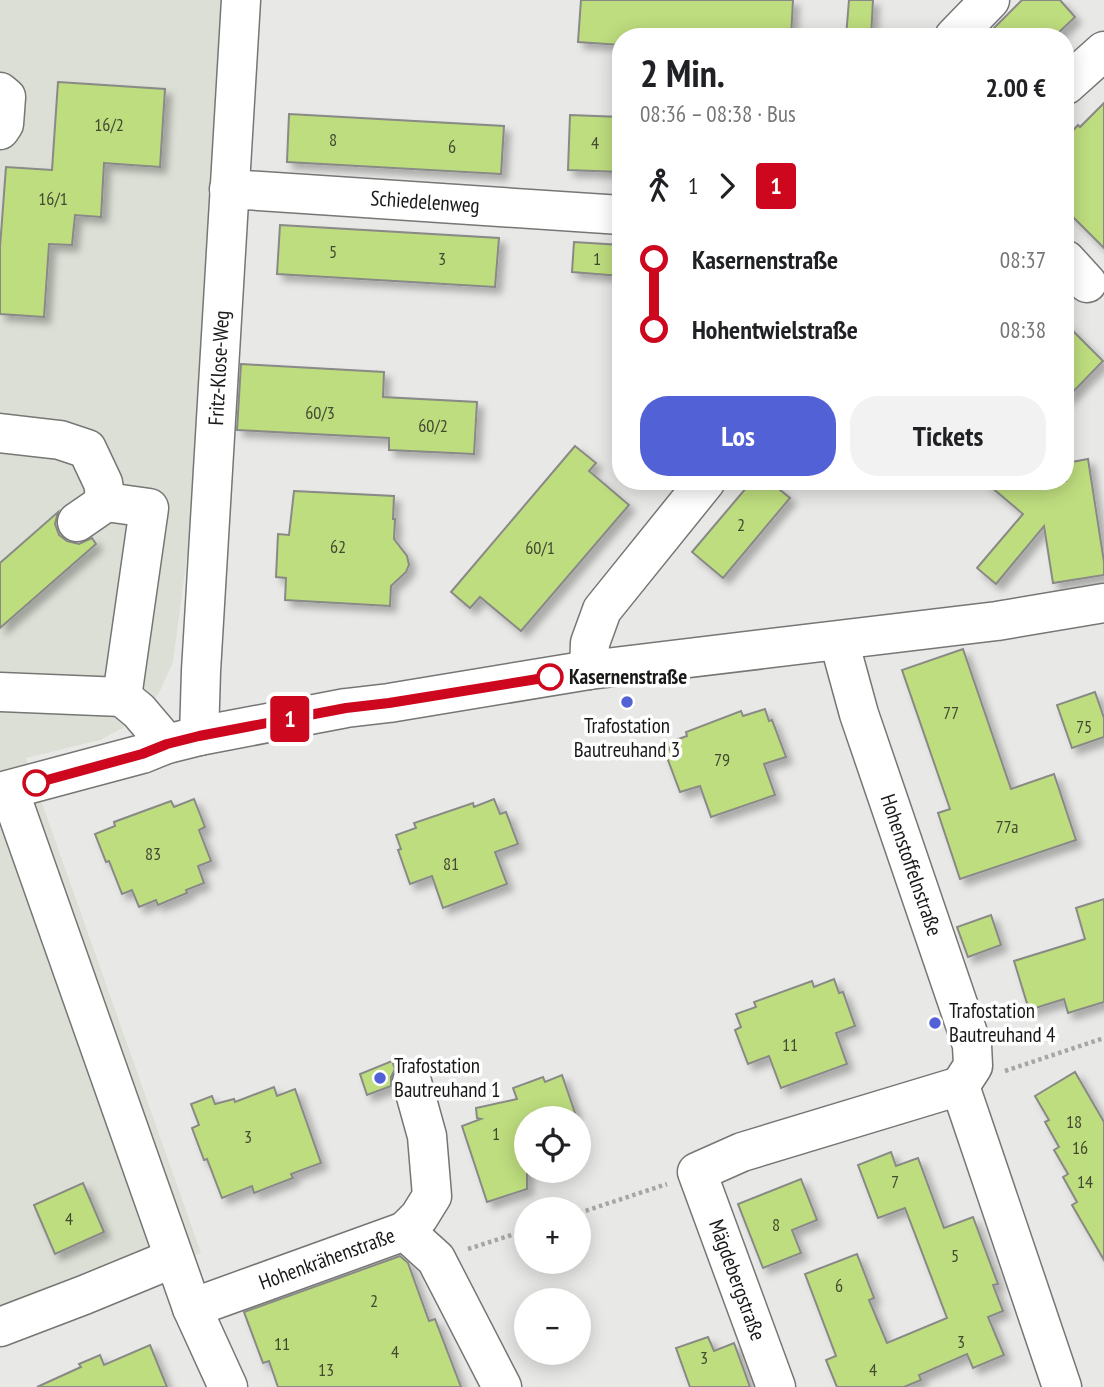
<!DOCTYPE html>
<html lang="de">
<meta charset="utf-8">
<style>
body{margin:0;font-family:"PT Sans Narrow",sans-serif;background:#f2f2f2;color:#202124;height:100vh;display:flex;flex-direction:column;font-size:26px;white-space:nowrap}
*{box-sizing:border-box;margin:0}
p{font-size:23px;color:#757577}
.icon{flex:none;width:38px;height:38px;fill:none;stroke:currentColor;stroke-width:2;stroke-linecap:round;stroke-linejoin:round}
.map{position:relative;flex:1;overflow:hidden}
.panel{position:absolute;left:612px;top:28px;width:462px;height:462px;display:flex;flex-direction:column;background:#fff;border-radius:28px;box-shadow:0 4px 18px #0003}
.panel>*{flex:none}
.badge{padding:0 14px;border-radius:5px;font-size:24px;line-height:46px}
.buttons{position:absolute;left:514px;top:1106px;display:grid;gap:14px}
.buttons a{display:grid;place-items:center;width:77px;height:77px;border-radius:50%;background:#fff;box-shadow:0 4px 18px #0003;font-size:35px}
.map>.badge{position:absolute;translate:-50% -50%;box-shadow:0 0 0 4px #fff}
.legs{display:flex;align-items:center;gap:10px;height:77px;padding:0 28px;font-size:23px}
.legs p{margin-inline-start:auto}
.summary{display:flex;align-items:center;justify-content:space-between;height:119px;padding:0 28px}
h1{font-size:38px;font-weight:700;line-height:52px}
.button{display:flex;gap:14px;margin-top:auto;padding:14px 28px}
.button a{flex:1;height:80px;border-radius:28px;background:#5361d7;color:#fff;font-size:28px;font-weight:700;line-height:80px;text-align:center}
.button a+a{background:#f2f2f2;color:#202124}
ul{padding:0 28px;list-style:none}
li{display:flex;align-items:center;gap:24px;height:70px;font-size:26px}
li i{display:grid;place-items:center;width:10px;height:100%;margin:0 9px;background:currentColor}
li i::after{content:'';width:18px;height:18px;margin:-9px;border:5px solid;border-radius:50%;background:#fff}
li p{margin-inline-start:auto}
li:first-child i{background:linear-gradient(#0000 50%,currentColor 0)}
li:last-child i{background:linear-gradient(currentColor 50%,#0000 0)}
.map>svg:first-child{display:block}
.built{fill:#dbdfd5}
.building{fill:#bedd7e;stroke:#898a87;stroke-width:2;filter:url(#shadow)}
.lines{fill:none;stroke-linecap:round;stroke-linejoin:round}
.minor-casing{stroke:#767774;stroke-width:41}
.path{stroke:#a6a7a5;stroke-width:4.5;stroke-dasharray:3.5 3.5;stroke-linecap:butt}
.minor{stroke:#fff;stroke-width:38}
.line-1-casing{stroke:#fff;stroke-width:16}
.line-1{stroke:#cd071e;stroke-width:10}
.stop-1-dot{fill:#fff;stroke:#cd071e;stroke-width:3.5}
.poi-dot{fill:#5361d7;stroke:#fff;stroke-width:2.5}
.labels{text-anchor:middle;stroke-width:7;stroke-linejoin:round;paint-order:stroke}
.number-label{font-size:18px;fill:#424a32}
.street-label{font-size:21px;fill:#191918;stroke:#fff}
.stop-label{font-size:21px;font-weight:bold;fill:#191918;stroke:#fff;text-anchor:start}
.poi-label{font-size:21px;fill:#191918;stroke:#fff;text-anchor:start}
</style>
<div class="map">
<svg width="1104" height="1387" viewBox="0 0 1104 1387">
<defs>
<filter id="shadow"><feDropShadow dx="6" dy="6" stdDeviation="3.5" flood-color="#0004"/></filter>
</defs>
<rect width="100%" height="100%" fill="#e8e9e6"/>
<polygon class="built" points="0,0 230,0 188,548 173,662 158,695 132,723 100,740 26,758 201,1253 0,1333"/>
<g class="building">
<polygon points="581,0 793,0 791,37 621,37 621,45 578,42"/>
<polygon points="849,0 873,0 871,37 846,37"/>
<polygon points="1022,0 1060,0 1075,17 1054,37 985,37"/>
<polygon points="58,82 165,89 160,167 104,163 101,217 75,215 72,245 49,244 44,317 0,314 0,247 6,167 52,170"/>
<polygon points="1104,103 1104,248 1066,210 1066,138 1078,125 1080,127"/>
<polygon points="289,114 504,126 501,174 287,162"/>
<polygon points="570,115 621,117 621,172 568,170"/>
<polygon points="280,225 499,238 495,287 277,274"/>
<polygon points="574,242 621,245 621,276 572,272"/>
<polygon points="1066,324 1103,361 1066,399"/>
<polygon points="241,364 384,372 383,397 477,402 474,454 389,450 389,438 237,430"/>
<polygon points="575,446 596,463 589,471 629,505 521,631 480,597 470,608 451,592"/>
<polygon points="1088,459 1104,562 1104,575 1053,583 1044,526 996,584 977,568 1023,514 984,481 1066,481 1066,463"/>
<polygon points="752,481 769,481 790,498 723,578 692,552"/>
<polygon points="294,491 394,496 393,519 395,519 394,539 407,556 409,565 406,572 391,586 390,606 285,600 286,578 276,577 278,534 289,535"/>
<polygon points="58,512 55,524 59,535 67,541 79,544 92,538 96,544 0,628 0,563"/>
<polygon points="963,649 1011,789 1054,774 1076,840 960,879 938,813 950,809 902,670"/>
<polygon points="1095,692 1104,718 1104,737 1072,748 1057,705"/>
<polygon points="765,709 769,721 772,720 786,757 764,764 775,795 711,817 700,786 680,792 665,752 669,750 667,743 687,736 686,732 741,711 743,716"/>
<polygon points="194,799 205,827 199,830 211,861 198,866 204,883 186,890 187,893 158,905 156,900 139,907 132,890 122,894 109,861 106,862 95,834 115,826 114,822 171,801 174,807"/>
<polygon points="494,799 500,814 506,812 518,844 495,852 507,884 443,908 432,876 410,884 398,850 401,849 396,835 416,828 414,823 473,803 474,807"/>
<polygon points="1104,899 1104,1002 1068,1013 1064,999 1029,1010 1014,961 1085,939 1076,908"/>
<polygon points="991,915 1001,945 968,957 957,927"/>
<polygon points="834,979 839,993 843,992 855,1026 836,1033 847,1064 781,1088 769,1056 748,1064 735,1030 741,1027 736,1014 756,1007 754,1002 812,981 814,987"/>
<polygon points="392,1061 395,1069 391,1077 391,1086 367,1095 360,1074"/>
<polygon points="1075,1072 1104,1122 1104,1260 1072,1205 1077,1202 1063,1177 1068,1174 1054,1150 1059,1147 1045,1122 1049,1120 1035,1096"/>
<polygon points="562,1075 575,1113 561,1118 527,1118 527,1189 487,1202 462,1126 481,1119 477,1118 476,1108 517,1099 513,1088 543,1077 545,1082"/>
<polygon points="274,1087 277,1096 295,1089 321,1163 291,1174 293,1178 254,1193 252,1186 222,1198 207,1159 204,1160 192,1128 199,1125 191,1104 212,1096 215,1104 234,1099 235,1102"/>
<polygon points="891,1152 896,1166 918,1158 944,1228 973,1217 998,1284 993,1285 1003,1311 988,1317 1004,1355 973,1368 967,1354 919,1375 921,1380 904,1387 837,1387 826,1360 836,1356 805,1274 857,1254 874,1298 869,1300 887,1343 947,1318 905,1208 878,1218 858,1165"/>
<polygon points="801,1179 817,1220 792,1230 801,1253 763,1268 738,1204"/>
<polygon points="83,1183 104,1232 55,1254 34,1205"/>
<polygon points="400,1256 408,1263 429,1321 435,1319 461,1387 278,1387 269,1361 263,1363 244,1312"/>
<polygon points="708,1337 714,1351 734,1343 750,1387 690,1387 676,1348"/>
<polygon points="150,1345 167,1387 37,1387 81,1367 79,1364 100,1355 104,1365"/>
</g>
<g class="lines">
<defs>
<g id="minor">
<polyline points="954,37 990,0"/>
<polyline points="1066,85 1104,51"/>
<polyline points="0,92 6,97 4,124 0,130"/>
<polyline points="229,189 621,215"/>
<polyline points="1066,260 1087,283"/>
<polyline points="0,433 60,440 87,449 103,483 106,502"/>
<polyline points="77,522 106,502 149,508 122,697"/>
<polyline points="839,641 859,714 972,1045 973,1066 960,1086 1062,1387"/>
<polyline points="589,670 590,643 602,610 706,481"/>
<polyline points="0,692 122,697 139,711 167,744"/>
<polyline points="199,736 201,671 241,0"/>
<polyline points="9,790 192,1308 228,1387"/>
<polyline points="0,792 142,754 167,744 199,736 346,708 389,703 589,670 997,621 1104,603"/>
<polyline points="405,1231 419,1217 432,1196 427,1136 412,1082"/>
<polyline points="192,1308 405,1231 436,1259 502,1387"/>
<polyline points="0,1327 84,1295 174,1258"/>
<polyline points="776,1387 697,1172 742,1152 960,1086"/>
</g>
</defs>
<use href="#minor" class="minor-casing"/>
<g class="path">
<polyline points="1005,1071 1104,1038"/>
<polyline points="579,1213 667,1184"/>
<polyline points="468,1249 527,1230"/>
</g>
<use href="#minor" class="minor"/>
</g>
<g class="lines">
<defs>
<polyline id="line-1" points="36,783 142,754 167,744 199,736 346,708 389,703 550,677"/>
</defs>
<use href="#line-1" class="line-1-casing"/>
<use href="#line-1" class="line-1"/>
</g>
<g class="stop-1-dot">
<circle cx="550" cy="677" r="12"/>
<circle cx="36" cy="783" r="12"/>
</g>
<g class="poi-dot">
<circle cx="627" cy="702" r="7"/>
<circle cx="935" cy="1023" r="7"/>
<circle cx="380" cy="1078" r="7"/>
</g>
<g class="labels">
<g class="number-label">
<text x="109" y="131">16/2</text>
<text x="333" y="146">8</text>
<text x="595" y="149">4</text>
<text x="452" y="153">6</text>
<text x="53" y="205">16/1</text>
<text x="333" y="258">5</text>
<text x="442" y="265">3</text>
<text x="597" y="265">1</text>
<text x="320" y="419">60/3</text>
<text x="433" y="432">60/2</text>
<text x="741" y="531">2</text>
<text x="338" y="553">62</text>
<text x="540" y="554">60/1</text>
<text x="951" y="719">77</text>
<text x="1084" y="733">75</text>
<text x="722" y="766">79</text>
<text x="1007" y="833">77a</text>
<text x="153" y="860">83</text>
<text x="451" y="870">81</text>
<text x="790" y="1051">11</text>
<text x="1074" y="1128">18</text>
<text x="496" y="1140">1</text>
<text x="248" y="1143">3</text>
<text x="1080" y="1154">16</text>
<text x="895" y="1188">7</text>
<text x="1085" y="1188">14</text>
<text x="69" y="1225">4</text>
<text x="776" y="1231">8</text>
<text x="955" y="1262">5</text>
<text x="839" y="1292">6</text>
<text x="374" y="1307">2</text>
<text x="961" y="1348">3</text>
<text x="282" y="1350">11</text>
<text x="395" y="1358">4</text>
<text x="704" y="1364">3</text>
<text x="326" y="1376">13</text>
<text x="873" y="1376">4</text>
</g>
<g class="street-label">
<text transform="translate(425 202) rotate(4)" y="7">Schiedelenweg</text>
<text transform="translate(219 368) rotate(-87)" y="7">Fritz-Klose-Weg</text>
<text transform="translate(911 865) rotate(71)" y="7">Hohenstoffelnstraße</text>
<text transform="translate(327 1259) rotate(-20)" y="7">Hohenkrähenstraße</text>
<text transform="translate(737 1280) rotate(70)" y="7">Mägdebergstraße</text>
</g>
<g class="stop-label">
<text x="569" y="684">Kasernenstraße</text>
</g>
<g class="poi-label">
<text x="627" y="733" text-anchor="middle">Trafostation<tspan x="627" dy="24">Bautreuhand 3</tspan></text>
<text x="949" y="1018">Trafostation<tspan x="949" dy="24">Bautreuhand 4</tspan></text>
<text x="394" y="1073">Trafostation<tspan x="394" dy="24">Bautreuhand 1</tspan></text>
</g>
</g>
</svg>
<div class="buttons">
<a><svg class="icon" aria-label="locate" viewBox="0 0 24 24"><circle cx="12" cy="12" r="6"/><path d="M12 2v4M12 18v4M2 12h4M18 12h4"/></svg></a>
<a>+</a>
<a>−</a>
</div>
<b class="badge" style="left:290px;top:719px;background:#cd071e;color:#fff">1</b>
<section class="panel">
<div class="summary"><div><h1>2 Min.</h1><p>08:36 – 08:38 · Bus</p></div><b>2.00 €</b></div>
<div class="legs"><svg class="icon" aria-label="walk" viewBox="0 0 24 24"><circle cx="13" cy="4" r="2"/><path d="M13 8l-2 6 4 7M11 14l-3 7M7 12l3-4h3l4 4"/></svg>1<svg class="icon" aria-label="forward" viewBox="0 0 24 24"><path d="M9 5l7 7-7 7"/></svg><b class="badge" style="background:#cd071e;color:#fff">1</b></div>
<ul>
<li><i style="color:#cd071e"></i><b>Kasernenstraße</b><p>08:37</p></li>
<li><i style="color:#cd071e"></i><b>Hohentwielstraße</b><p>08:38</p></li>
</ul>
<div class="button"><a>Los</a><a>Tickets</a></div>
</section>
</div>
